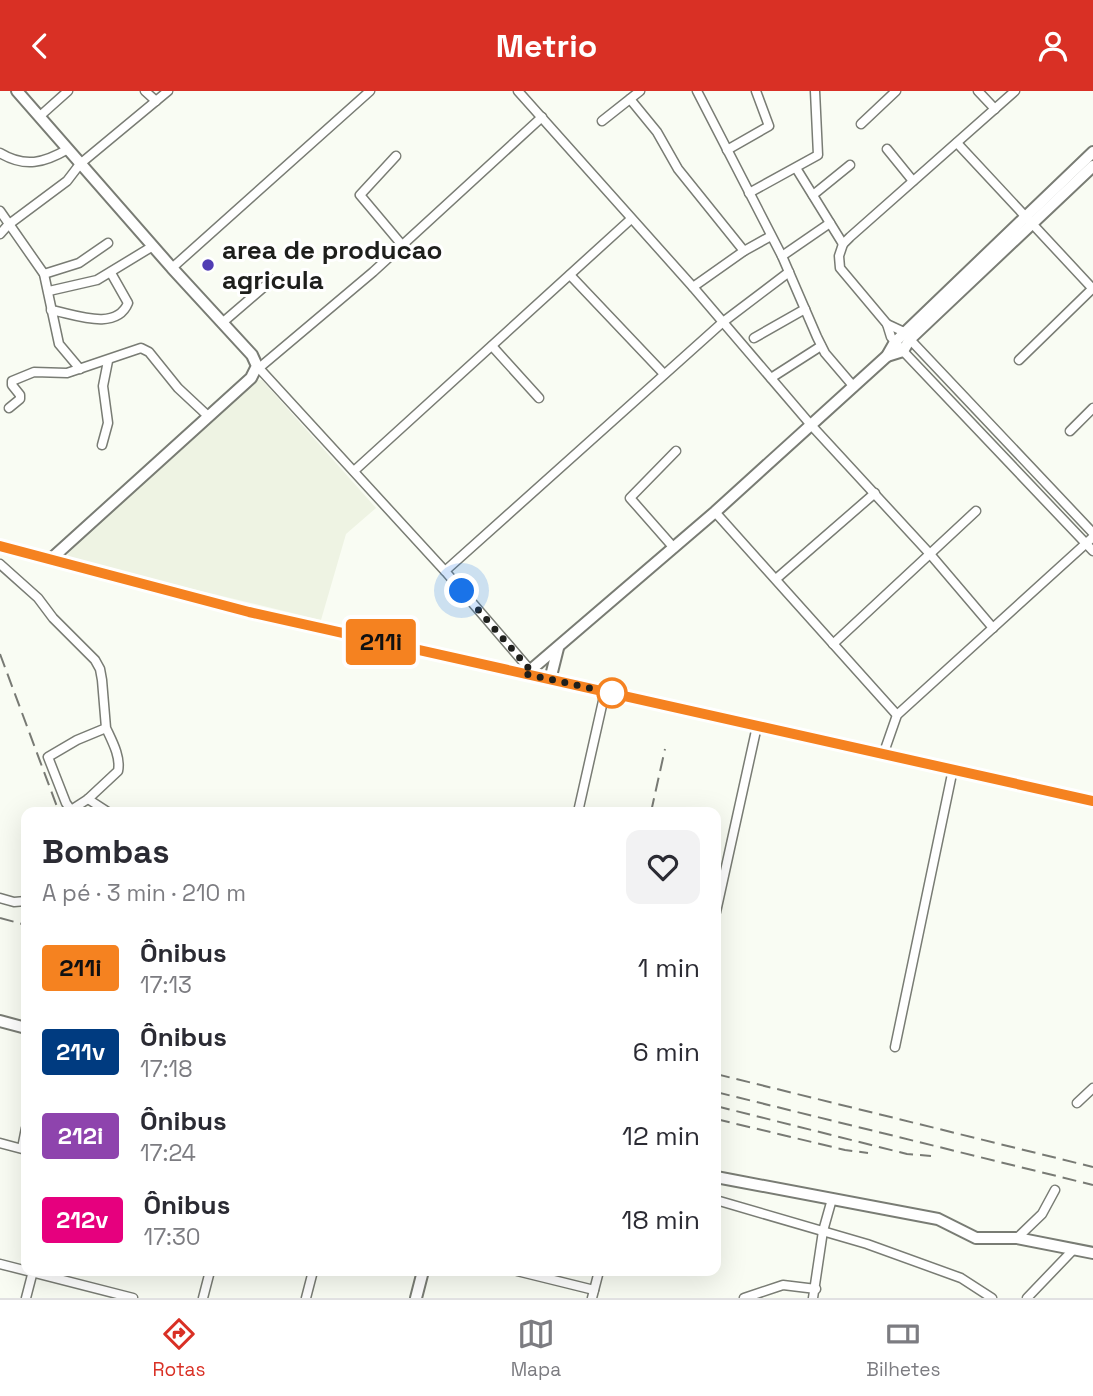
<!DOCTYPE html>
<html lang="pt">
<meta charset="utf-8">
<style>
body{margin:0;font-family:"Space Grotesk",sans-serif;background:#f2f2f3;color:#2b2b33;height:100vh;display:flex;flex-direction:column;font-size:26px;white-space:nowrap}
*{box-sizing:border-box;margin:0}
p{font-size:23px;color:#7c7c81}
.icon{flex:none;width:38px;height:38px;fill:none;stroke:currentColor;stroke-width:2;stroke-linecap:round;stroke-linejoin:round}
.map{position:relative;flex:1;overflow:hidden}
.side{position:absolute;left:21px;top:716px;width:700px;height:469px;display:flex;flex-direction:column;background:#fff;border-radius:14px;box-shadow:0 7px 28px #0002}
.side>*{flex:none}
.badge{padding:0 14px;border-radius:5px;font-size:24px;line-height:46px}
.you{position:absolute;width:35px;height:35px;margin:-18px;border:5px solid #fff;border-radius:50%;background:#1a73e8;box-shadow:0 0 0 10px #1a73e833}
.map>.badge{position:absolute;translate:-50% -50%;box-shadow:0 0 0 4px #fff}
.round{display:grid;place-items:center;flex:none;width:74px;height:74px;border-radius:14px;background:#f2f2f3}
.overview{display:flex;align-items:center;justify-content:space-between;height:119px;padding:0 21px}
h1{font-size:33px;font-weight:700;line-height:52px}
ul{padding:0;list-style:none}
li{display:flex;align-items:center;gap:21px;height:84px;padding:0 21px}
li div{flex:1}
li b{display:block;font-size:26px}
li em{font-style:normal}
li .badge{min-width:77px;font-weight:700;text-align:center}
header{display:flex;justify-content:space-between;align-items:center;height:91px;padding:0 21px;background:#d93025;color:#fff;font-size:32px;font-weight:700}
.dock{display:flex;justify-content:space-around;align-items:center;height:98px;border-top:2px solid #e1e1e2;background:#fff;font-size:19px;color:#7c7c81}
.dock a{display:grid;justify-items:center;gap:4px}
.dock .active{color:#d93025}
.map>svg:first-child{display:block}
.built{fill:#eef3e3}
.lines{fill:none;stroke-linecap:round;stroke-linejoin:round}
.street-casing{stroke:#797c74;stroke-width:11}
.secondary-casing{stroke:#797c74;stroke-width:14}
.street{stroke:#fff;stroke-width:8}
.secondary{stroke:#fff;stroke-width:10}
.rail{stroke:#787a74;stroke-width:2;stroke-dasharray:14 7;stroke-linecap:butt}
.line-casing{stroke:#fff;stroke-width:16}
.line{stroke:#f58220;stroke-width:10}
.walk{stroke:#1e1f1c;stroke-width:7;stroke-dasharray:0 12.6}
.poi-dot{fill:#513db4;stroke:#fff;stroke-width:2.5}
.stop-dot{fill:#fff;stroke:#f58220;stroke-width:3.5}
.labels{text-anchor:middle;stroke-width:6;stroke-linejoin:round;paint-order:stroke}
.poi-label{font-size:26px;font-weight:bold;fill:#1e1f1c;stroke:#fff;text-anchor:start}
</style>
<header><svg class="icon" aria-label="back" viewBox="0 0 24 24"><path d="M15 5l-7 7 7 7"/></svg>Metrio<svg class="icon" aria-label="person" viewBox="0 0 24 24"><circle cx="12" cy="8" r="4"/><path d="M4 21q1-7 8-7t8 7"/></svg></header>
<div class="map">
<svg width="1093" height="1207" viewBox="0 0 1093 1207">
<rect width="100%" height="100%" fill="#f9fcf3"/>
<polygon class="built" points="253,289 262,289 376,417 346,443 321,529 72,469 65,460"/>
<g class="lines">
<defs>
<g id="street">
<polyline points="145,0 156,10"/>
<polyline points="518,0 693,196 811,334 930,463 993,537"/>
<polyline points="697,0 782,165 817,246 825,262 854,296"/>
<polyline points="978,0 995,18"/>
<polyline points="1015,0 850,146 843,153 839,165 840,177 887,233 891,246 903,260 1093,460"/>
<polyline points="630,8 657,41 678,78 744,160"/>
<polyline points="40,25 68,0"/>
<polyline points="602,30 640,0"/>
<polyline points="861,33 896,0"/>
<polyline points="957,52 1093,198"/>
<polyline points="887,58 913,90"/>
<polyline points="727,59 769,35 756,0"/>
<path d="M0,62C25,77 44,72 68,58"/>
<polyline points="396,65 360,104 402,154"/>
<polyline points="796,77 843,153"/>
<polyline points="749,102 818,64 815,0"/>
<polyline points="813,104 850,74"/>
<polyline points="0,120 44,183 59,253 80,278"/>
<polyline points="0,143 8,134 67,90 80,73 168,0"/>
<polyline points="782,165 830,132"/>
<polyline points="172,177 370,0"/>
<polyline points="44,183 79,172 108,152"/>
<polyline points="570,184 664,283"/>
<polyline points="693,196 744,160 771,145"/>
<polyline points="49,200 97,189 153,155"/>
<path d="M51,219C74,223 116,241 128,212L111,182"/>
<polyline points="222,232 272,189"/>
<polyline points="887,233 902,240 1093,442"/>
<polyline points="754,247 805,218"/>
<polyline points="492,255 539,307"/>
<polyline points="1019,269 1093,197"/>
<polyline points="257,275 445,480 531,580"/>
<polyline points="259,277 373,181 542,26"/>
<polyline points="771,287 821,255"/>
<polyline points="9,317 20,308 20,304 12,294 12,290 34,281 67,282 141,257 149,261 178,297 208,325"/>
<polyline points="1070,340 1093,317"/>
<polyline points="102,354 108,332 103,295 108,270"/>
<polyline points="354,380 631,128"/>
<polyline points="715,421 897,624"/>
<polyline points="674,457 630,407 676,360"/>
<path d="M0,473L38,507L53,527L95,569L100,578L102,589L106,637L77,649L48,666L66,712L71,719L88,708L118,680C121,666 112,650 106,637"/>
<polyline points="445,480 723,231 789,181"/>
<polyline points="776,488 875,402"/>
<polyline points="833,553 976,420"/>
<polyline points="883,664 897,624 1093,446"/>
<polyline points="88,708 108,721"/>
<polyline points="578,721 605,601"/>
<polyline points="0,807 14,811 26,810"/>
<polyline points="716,821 757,635"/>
<polyline points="895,956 953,678"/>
<polyline points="1077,1012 1093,997"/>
<polyline points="0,1052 26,1059"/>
<polyline points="22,1057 26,1037"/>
<polyline points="716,1109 867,1153 961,1187 992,1207"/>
<polyline points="1017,1147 1042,1123 1055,1099"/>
<polyline points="0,1173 133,1207"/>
<polyline points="517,1180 594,1199"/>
<polyline points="26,1207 33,1180"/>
<polyline points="203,1207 210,1180"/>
<polyline points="306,1207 313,1180"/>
<polyline points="592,1207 599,1180"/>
<polyline points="744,1207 783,1194 816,1198"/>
<polyline points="813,1207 823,1140 832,1108"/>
<polyline points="1027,1207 1074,1158"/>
</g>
<g id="secondary">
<polyline points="17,0 172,177 252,264 257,275 251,287 51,468"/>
<polyline points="887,265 903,260 910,248 1093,75"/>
<polyline points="0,455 249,521 1093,710"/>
<polyline points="526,583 715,421 887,265 895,251 1093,61"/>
<polyline points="550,589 558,557"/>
<polyline points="0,930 26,937"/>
<polyline points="716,1086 938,1128 976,1147 1017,1147 1093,1162"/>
<polyline points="416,1207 423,1180"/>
</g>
</defs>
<use href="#street" class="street-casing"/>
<use href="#secondary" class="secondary-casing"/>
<use href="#street" class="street"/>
<use href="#secondary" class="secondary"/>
<g class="rail">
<polyline points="0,563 59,721"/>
<polyline points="651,721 665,658"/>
<polyline points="0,827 26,834"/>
<polyline points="716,983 1093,1076"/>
<polyline points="716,1001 1093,1094"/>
<polyline points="716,1015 907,1063 931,1065"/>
<polyline points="716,1028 845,1059 868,1062"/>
</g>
</g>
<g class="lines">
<defs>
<polyline id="line" points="0,455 249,521 1093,710"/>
</defs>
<use href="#line" class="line-casing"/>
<use href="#line" class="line"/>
<polyline class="walk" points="462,500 531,580 526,583 612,602"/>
</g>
<circle class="poi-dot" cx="208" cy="174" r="7"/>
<circle class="stop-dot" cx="612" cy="602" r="14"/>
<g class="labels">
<g class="poi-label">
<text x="222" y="168">area de producao<tspan x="222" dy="30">agricula</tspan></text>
</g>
</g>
</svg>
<div class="you" style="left:462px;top:500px"></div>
<b class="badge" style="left:381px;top:551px;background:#f58220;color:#111">211i</b>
<section class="side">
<div class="overview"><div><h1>Bombas</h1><p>A pé · 3 min · 210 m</p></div><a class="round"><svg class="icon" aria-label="heart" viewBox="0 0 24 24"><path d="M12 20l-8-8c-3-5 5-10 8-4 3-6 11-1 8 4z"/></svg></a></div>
<ul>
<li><span class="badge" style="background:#f58220;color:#111">211i</span><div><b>Ônibus</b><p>17:13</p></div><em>1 min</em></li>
<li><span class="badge" style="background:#003b80;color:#fff">211v</span><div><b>Ônibus</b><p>17:18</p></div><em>6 min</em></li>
<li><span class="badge" style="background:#8e44ad;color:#fff">212i</span><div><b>Ônibus</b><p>17:24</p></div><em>12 min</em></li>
<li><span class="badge" style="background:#e6007e;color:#fff">212v</span><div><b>Ônibus</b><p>17:30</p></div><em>18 min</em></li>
</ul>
</section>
</div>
<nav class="dock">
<a class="active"><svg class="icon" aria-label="directions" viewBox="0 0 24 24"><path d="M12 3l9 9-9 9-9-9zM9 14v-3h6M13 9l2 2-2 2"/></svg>Rotas</a>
<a><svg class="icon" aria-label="map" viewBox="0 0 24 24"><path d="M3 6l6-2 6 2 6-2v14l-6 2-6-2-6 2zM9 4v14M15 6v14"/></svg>Mapa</a>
<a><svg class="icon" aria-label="tickets" viewBox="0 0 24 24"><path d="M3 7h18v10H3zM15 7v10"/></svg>Bilhetes</a>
</nav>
